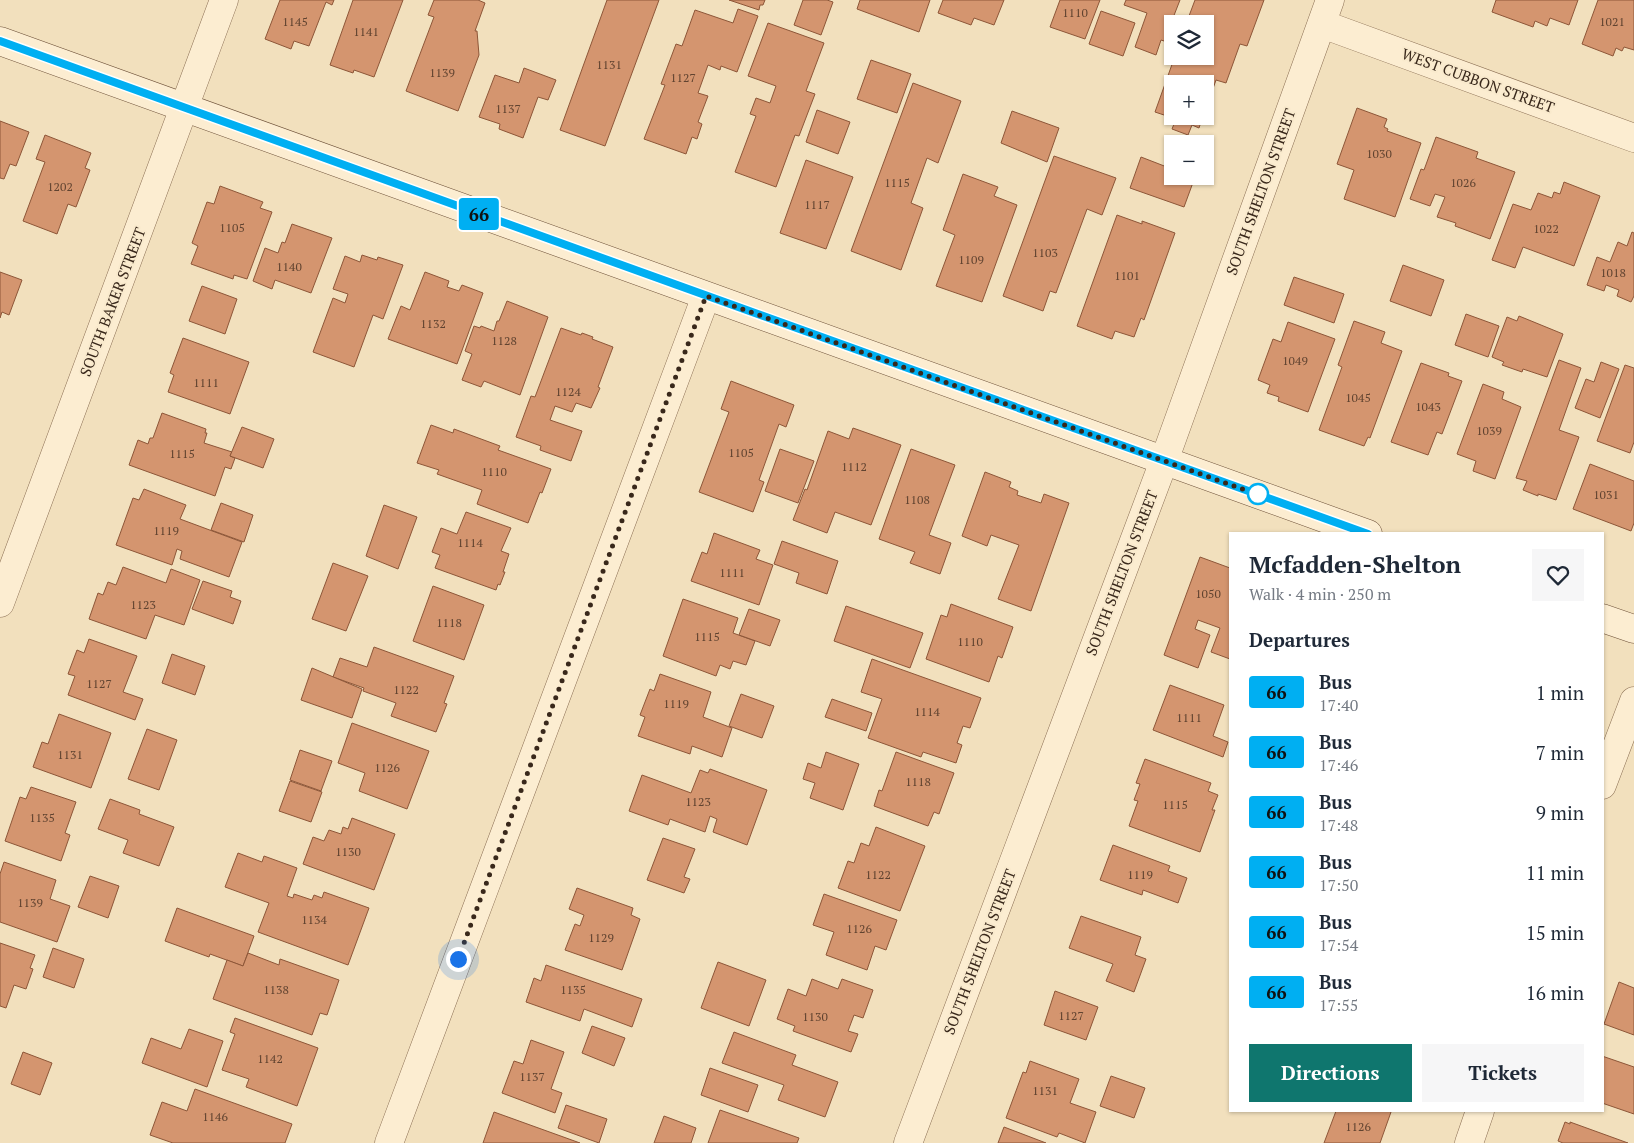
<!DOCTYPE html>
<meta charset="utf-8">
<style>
body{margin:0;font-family:"PT Serif",serif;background:#f6f6f7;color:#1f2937;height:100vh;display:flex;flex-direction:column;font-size:19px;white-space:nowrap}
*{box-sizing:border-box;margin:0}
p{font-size:16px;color:#747a83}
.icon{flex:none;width:28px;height:28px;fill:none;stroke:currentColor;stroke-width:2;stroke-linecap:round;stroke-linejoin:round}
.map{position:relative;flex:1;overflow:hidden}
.drawer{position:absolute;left:1229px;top:532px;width:375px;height:580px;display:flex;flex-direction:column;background:#fff;border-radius:0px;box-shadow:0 1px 4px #0004}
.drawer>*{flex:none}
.badge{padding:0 10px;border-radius:4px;font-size:18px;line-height:32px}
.tools{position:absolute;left:1164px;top:15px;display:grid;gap:10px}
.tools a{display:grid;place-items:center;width:50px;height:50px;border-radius:0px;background:#fff;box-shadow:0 1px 4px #0004;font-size:25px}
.you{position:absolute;width:25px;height:25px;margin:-12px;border:4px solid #fff;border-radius:50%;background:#1a73e8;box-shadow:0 0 0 8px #1a73e833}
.map>.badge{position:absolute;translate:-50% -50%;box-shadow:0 0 0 2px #fff}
h2{padding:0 20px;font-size:19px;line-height:45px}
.round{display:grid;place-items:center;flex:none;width:52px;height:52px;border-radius:0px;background:#f6f6f7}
.head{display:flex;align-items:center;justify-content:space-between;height:85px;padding:0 20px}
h1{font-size:24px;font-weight:700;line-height:38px}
.cta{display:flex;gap:10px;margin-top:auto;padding:10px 20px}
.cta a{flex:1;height:58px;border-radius:0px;background:#0f766e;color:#fff;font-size:20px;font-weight:700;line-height:58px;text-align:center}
.cta a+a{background:#f6f6f7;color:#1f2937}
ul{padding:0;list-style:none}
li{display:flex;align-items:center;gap:15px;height:60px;padding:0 20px}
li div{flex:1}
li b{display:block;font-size:19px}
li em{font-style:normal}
li .badge{min-width:55px;font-weight:700;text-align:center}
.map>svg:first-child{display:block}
.building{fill:#d4956f;stroke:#8d5638}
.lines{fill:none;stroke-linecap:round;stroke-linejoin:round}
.street-casing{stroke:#8b6f54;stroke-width:29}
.secondary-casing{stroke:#6d5038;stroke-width:29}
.street{stroke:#fcedd1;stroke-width:28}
.secondary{stroke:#fcedd1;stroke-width:28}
.line-casing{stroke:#fff;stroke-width:11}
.line{stroke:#00aff2;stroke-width:8}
.walk{stroke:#39281b;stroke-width:5;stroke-dasharray:0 9}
.stop-dot{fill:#fff;stroke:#00aff2;stroke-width:2.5}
.labels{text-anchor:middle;stroke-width:4;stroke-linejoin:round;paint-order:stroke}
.number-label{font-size:12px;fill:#604330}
.street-label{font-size:15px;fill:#39281b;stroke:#f9eacd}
</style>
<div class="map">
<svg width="1634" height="1143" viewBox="0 0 1634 1143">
<rect width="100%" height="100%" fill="#f2e0bd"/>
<g class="building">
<polygon points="280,0 334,0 332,5 326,2 309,46 294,41 291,49 265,39"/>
<polygon points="353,0 403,0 374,77 354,70 353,73 330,65"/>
<polygon points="434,0 478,0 485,3 475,31 477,31 479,55 458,111 406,91 434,17 428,15"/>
<polygon points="607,0 659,0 605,146 560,130"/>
<polygon points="729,0 765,0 763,5 760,5 759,10"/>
<polygon points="803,0 827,0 833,2 821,35 794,25"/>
<polygon points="860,0 930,0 919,32 857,9"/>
<polygon points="943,0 1004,0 994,25 974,18 971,25 938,13"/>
<polygon points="1060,0 1100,0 1085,39 1050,27"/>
<polygon points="1126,0 1180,0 1164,41 1161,40 1156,55 1135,47 1147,13 1124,5"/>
<polygon points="1195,0 1264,0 1247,46 1240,44 1226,83 1216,80 1205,111 1205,84 1172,84 1172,116 1203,116 1199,128 1192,125 1188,135 1172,129 1176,119 1155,112 1175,56 1205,56 1205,24 1186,24"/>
<polygon points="1496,0 1578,0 1569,25 1550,18 1547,26 1535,21 1533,27 1492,12"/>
<polygon points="1598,0 1634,0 1634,50 1624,47 1622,51 1616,48 1613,56 1582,44"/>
<polygon points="738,9 758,16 737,72 721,66 720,70 708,65 698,93 708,96 698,122 702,124 697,139 692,137 686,154 644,139 665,85 661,84 676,44 682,46 695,10 733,23"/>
<polygon points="1101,11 1135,23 1123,56 1089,44"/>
<polygon points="768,23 824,43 806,91 815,94 799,136 795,135 776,187 735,172 756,116 750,114 756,98 770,103 776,86 748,76"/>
<polygon points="871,60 911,74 897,113 857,99"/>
<polygon points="524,68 556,80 548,100 538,97 523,138 499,129 500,124 479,117 495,75 519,83"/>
<polygon points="913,83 961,101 938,163 927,158 911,203 923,208 901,270 851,251"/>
<polygon points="1357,108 1387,119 1384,127 1388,129 1387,131 1421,143 1395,217 1344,199 1354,170 1337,164"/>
<polygon points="817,110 850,122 838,154 806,142"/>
<polygon points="1012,111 1059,128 1047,162 1001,143"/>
<polygon points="0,121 29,132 16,166 10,164 4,179 0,178"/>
<polygon points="45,135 91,153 85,168 90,170 76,207 68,204 57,234 23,221 45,162 36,159"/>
<polygon points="1436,137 1478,152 1476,158 1515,172 1490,239 1455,226 1456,223 1437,217 1445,197 1435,194 1430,206 1410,199 1421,169 1424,170"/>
<polygon points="1054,156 1116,178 1102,215 1087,209 1056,293 1050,291 1043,311 1003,296"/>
<polygon points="1141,157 1172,169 1172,176 1195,177 1184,207 1130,188"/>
<polygon points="806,160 853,177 826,249 780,233"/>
<polygon points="963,174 998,187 994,196 1017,205 982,302 936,286 955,235 943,230"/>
<polygon points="1564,182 1600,196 1574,266 1523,247 1515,268 1492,260 1513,204 1531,210 1538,193 1552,198 1554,192 1560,194"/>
<polygon points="220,186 263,202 260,208 272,212 247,279 234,275 233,279 191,264 198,246 192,243 207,202 214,204"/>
<polygon points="1117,215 1142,224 1142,221 1175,233 1144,320 1141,318 1134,337 1115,331 1112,339 1077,326"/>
<polygon points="292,224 332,238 311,293 275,280 272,289 253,281 265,248 278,253 282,242 285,243"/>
<polygon points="1632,232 1634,233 1634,296 1631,302 1617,296 1619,290 1606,285 1604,291 1587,285 1597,257 1610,262 1618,242 1627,246"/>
<polygon points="362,255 377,260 378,257 403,265 383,319 373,315 354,367 313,352 333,298 345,303 348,294 333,289 345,256 360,262"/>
<polygon points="1403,265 1444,280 1431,316 1390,301"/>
<polygon points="0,272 22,280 9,315 2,312 0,318"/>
<polygon points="425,272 449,281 447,287 459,291 462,285 483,293 457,364 388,339 401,306 410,310"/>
<polygon points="1294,277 1344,294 1334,323 1284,305"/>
<polygon points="202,286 237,299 225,334 189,321"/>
<polygon points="507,301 548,317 520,395 484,381 481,387 462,380 472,354 465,351 474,326 480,328 481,326 494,331 497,321 499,321"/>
<polygon points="1466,314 1499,326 1488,357 1455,345"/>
<polygon points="1519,316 1563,334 1547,377 1523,369 1522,372 1502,365 1504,362 1492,357 1507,317 1517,321"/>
<polygon points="1354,321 1385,332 1381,343 1402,351 1370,438 1368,437 1364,446 1319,430 1342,367 1338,365"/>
<polygon points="1288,322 1335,339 1308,412 1278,401 1279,397 1267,393 1270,385 1258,380 1273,339 1281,342"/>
<polygon points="561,328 581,335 582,333 593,337 592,339 613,347 598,387 600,388 591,408 576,403 572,412 555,406 550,420 582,431 571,461 540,450 541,446 516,437 531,396 535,397"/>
<polygon points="183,338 249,362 230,414 168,392 174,375 170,373"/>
<polygon points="1559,360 1581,368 1559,430 1579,437 1556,500 1538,494 1538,496 1523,490 1527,481 1516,478"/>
<polygon points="1601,362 1619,369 1600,418 1575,408 1586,379 1594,382"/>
<polygon points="1421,363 1449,373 1448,376 1462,381 1442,434 1437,432 1428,455 1391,442"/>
<polygon points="1625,365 1634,368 1634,442 1630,453 1597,441"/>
<polygon points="731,381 794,405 786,427 779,424 759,480 764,482 753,512 699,492 729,412 721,409"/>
<polygon points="1483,384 1504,392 1502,399 1521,407 1495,479 1473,471 1476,461 1457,454"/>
<polygon points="162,413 206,429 205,433 207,433 204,443 232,452 230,456 235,458 231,469 225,467 215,496 129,465 138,440 148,444 150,438 153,438"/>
<polygon points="431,425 453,433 454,429 500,446 498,450 551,469 542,493 540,492 528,523 477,504 482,490 437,474 439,470 417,463"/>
<polygon points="242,427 274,439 263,468 230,456"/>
<polygon points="853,428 901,445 871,525 835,512 827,533 793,520 805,489 807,490 828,431 849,439"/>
<polygon points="780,449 814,461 798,503 765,491"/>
<polygon points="911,449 955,465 929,535 951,543 940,574 910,563 915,552 879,539"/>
<polygon points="1590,464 1634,481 1634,523 1631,531 1573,509"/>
<polygon points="985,472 1011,482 1009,487 1018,491 1017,495 1041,503 1044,494 1069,503 1031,611 998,599 1019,545 991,535 987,546 962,536"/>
<polygon points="144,489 186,505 180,519 242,542 229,577 180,559 182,551 177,549 172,565 116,545 133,498 139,500"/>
<polygon points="221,503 253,515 244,542 211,530"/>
<polygon points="384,505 417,517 398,569 366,556"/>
<polygon points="466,512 511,528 501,551 509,554 503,572 505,572 500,585 498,584 496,590 435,568 440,555 432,552 441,528 457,534"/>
<polygon points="714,533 760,550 756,559 773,565 759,605 691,581 702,552 707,554"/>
<polygon points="782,541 838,561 827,594 796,583 799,573 774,564"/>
<polygon points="1200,557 1230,568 1230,659 1211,652 1220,628 1198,620 1195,629 1210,635 1198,668 1164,655"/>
<polygon points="333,563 368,576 346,631 312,619"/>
<polygon points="123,567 166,583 171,569 200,580 184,625 155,615 146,639 89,619 98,593 103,595 108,582 116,585"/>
<polygon points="203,581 232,591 230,597 241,601 233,624 192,609"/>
<polygon points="433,586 484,605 464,660 413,641"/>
<polygon points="683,599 738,618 733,633 755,641 746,665 733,661 730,669 720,665 716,676 663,656"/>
<polygon points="951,604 1013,627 1002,658 998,656 989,682 926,659 941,615 947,617"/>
<polygon points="846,606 923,633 910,668 834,641"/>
<polygon points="749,609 780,620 770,646 739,635"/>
<polygon points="89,639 137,656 123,692 143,699 135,720 68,695 75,676 68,674 77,650 84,653"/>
<polygon points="374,647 454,676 444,703 447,704 436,732 391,716 396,703 363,691 364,688 333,677 340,658 367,667"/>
<polygon points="172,654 205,666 195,695 162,683"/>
<polygon points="872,659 981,698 970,728 963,726 957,743 962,745 956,763 923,752 921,757 868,738 882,699 861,692"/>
<polygon points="312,668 362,689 352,718 301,700"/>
<polygon points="660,674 711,692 703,717 732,728 722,757 692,746 690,754 638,736 645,717 640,715 650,689 654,691"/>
<polygon points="1170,685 1224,705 1213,736 1228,742 1223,757 1153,730"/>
<polygon points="741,694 774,706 762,738 729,726"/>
<polygon points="832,699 872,713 866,731 825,717"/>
<polygon points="59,714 111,733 91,788 33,767 42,742 48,744"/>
<polygon points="352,723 429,751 407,809 359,791 365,773 338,763"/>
<polygon points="147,729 177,740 159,790 128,779"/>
<polygon points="300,750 332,761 321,791 290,780"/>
<polygon points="826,752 859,764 843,810 810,798 815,783 803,779 808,763 821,768"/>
<polygon points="896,752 954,773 939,814 934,812 928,826 874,806 879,790 882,791"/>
<polygon points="1145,759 1211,783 1208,791 1218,795 1212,810 1215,810 1200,852 1129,826 1138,801 1134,800 1140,784 1136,783"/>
<polygon points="710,769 767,790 747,845 713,832 717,819 710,816 705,832 670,819 668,825 629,811 642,775 691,793 700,770 708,773"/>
<polygon points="290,781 322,792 311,822 279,811"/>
<polygon points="31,787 76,802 65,833 70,835 61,861 5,841 20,797 26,799"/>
<polygon points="110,799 140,810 139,814 174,827 159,866 123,853 128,840 98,829"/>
<polygon points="352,818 395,834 374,890 303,864 313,837 324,841 329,830 341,834 343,827 348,829"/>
<polygon points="876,827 925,846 900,911 838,888 848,861 854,863 861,843 869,846"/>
<polygon points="663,838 695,849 684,877 690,879 684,893 647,880"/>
<polygon points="1113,845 1170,866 1168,871 1187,878 1178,903 1143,890 1142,895 1100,880"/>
<polygon points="238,853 262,862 264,856 297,868 287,896 293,898 294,894 312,900 314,895 322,898 324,892 369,908 348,965 258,932 269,903 225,887"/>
<polygon points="4,862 56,880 50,899 70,906 57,942 0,922 0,874"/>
<polygon points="90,876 119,886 108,918 78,907"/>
<polygon points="577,888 633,908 631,915 640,919 622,970 565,950 575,924 580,926 584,915 569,909"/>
<polygon points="824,894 897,920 886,950 875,946 867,970 826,955 834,932 813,925"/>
<polygon points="177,908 254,936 243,966 210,954 209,957 165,941"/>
<polygon points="1081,916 1141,937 1135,955 1146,959 1134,992 1106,981 1113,964 1069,948"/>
<polygon points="0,943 35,955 30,968 33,969 26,989 14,985 6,1008 0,1006"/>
<polygon points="53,948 84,959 74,988 43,977"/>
<polygon points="248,953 279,965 280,959 339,980 327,1015 320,1013 312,1035 213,999 227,960 243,966"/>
<polygon points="718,962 766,980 749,1026 701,1008"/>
<polygon points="546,965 642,999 632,1027 584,1009 580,1021 526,1002 534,978 541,981"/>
<polygon points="812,979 838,989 842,979 873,990 863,1018 854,1015 848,1031 858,1034 851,1052 793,1031 795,1026 777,1019 788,989 806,996"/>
<polygon points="1619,982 1634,988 1634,1035 1604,1024"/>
<polygon points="1055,991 1098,1007 1086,1040 1044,1025"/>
<polygon points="235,1018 318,1048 297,1106 246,1087 249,1079 222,1070 235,1034 230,1032"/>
<polygon points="592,1026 625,1038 614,1066 582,1053"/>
<polygon points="189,1029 223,1041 207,1087 142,1063 151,1038 181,1049"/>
<polygon points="734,1032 796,1055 792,1065 838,1082 825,1117 778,1100 784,1085 722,1063"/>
<polygon points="531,1040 564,1052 551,1089 562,1093 555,1113 502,1093 514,1061 523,1064"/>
<polygon points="23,1052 52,1063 40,1095 11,1084"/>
<polygon points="1602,1056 1634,1067 1634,1114 1602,1103"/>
<polygon points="1030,1061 1079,1079 1070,1103 1096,1112 1085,1143 1059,1133 1057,1137 1006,1118 1023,1072 1026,1073"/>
<polygon points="710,1068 758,1085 748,1112 701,1095"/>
<polygon points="1111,1076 1145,1088 1134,1118 1100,1106"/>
<polygon points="195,1089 292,1124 285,1143 173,1143 150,1135 162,1102 187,1111"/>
<polygon points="566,1105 607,1119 599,1143 558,1128"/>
<polygon points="720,1110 799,1138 797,1143 708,1143"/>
<polygon points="1336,1111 1389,1111 1391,1112 1380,1143 1324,1143"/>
<polygon points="494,1112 580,1143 483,1143"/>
<polygon points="664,1116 696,1128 691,1143 654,1143"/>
<polygon points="1565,1122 1570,1124 1570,1122 1628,1143 1563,1143 1558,1141"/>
<polygon points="1004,1127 1046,1143 998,1143"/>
</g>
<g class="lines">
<defs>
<g id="street">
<polyline points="1322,24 1634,138"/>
<polyline points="0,603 224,0"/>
<polyline points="1602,785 1634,701"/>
<polyline points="389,1143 706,296"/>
<polyline points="908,1143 1164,461 1330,0"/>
<polyline points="1469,1143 1480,1111"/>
</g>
<g id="secondary">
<polyline points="0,41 1368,534"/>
<polyline points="1602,618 1634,629"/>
</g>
</defs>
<use href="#street" class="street-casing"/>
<use href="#secondary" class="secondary-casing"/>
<use href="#street" class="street"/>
<use href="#secondary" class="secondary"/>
</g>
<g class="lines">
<defs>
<polyline id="line" points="0,41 1368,534"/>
</defs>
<use href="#line" class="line-casing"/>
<use href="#line" class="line"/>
<polyline class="walk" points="458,959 706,296 1259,495 1258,494"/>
</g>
<circle class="stop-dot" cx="1258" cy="494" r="10"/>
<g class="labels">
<g class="number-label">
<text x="1075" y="17">1110</text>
<text x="295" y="26">1145</text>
<text x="1612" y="26">1021</text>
<text x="366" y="36">1141</text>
<text x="609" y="69">1131</text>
<text x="442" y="77">1139</text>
<text x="683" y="82">1127</text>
<text x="508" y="113">1137</text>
<text x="1379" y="158">1030</text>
<text x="897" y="187">1115</text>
<text x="1463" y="187">1026</text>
<text x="60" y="191">1202</text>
<text x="817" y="209">1117</text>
<text x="232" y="232">1105</text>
<text x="1546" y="233">1022</text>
<text x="1045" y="257">1103</text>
<text x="971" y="264">1109</text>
<text x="289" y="271">1140</text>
<text x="1613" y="277">1018</text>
<text x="1127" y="280">1101</text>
<text x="433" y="328">1132</text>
<text x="504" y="345">1128</text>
<text x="1295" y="365">1049</text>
<text x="206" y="387">1111</text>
<text x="568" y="396">1124</text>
<text x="1358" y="402">1045</text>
<text x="1428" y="411">1043</text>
<text x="1489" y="435">1039</text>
<text x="741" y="457">1105</text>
<text x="182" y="458">1115</text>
<text x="854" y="471">1112</text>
<text x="494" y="476">1110</text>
<text x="1606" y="499">1031</text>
<text x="917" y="504">1108</text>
<text x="166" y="535">1119</text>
<text x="470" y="547">1114</text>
<text x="732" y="577">1111</text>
<text x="1208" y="598">1050</text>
<text x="143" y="609">1123</text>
<text x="449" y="627">1118</text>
<text x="707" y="641">1115</text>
<text x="970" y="646">1110</text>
<text x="99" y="688">1127</text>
<text x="406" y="694">1122</text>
<text x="676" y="708">1119</text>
<text x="927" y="716">1114</text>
<text x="1189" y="722">1111</text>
<text x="70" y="759">1131</text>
<text x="387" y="772">1126</text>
<text x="918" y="786">1118</text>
<text x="698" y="806">1123</text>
<text x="1175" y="809">1115</text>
<text x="42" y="822">1135</text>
<text x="348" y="856">1130</text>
<text x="878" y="879">1122</text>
<text x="1140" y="879">1119</text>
<text x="30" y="907">1139</text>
<text x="314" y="924">1134</text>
<text x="859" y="933">1126</text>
<text x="601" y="942">1129</text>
<text x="276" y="994">1138</text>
<text x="573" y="994">1135</text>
<text x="1071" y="1020">1127</text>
<text x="815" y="1021">1130</text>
<text x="270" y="1063">1142</text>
<text x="532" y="1081">1137</text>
<text x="1045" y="1095">1131</text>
<text x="215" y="1121">1146</text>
<text x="1358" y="1131">1126</text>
</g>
<g class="street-label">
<text transform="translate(1478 81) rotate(20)" y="5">WEST CUBBON STREET</text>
<text transform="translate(1261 192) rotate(-70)" y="5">SOUTH SHELTON STREET</text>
<text transform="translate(113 302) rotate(-69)" y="5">SOUTH BAKER STREET</text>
<text transform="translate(1122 573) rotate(-69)" y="5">SOUTH SHELTON STREET</text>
<text transform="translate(980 952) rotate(-69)" y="5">SOUTH SHELTON STREET</text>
</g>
</g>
</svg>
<div class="tools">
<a><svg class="icon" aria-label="layers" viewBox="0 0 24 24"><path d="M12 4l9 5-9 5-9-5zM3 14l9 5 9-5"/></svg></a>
<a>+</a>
<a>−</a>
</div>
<div class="you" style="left:458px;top:959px"></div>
<b class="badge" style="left:479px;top:214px;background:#00aff2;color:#111">66</b>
<section class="drawer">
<div class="head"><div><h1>Mcfadden-Shelton</h1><p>Walk · 4 min · 250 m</p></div><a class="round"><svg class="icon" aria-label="heart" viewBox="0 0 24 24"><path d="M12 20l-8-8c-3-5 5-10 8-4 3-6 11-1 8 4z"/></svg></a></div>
<h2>Departures</h2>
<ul>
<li><span class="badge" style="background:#00aff2;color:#111">66</span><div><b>Bus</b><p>17:40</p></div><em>1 min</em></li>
<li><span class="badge" style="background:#00aff2;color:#111">66</span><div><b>Bus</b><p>17:46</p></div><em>7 min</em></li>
<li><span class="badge" style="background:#00aff2;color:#111">66</span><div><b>Bus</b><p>17:48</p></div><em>9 min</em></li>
<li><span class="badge" style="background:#00aff2;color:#111">66</span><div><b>Bus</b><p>17:50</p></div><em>11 min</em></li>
<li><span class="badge" style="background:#00aff2;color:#111">66</span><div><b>Bus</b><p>17:54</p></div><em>15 min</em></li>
<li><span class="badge" style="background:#00aff2;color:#111">66</span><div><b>Bus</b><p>17:55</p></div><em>16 min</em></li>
</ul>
<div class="cta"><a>Directions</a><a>Tickets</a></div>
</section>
</div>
